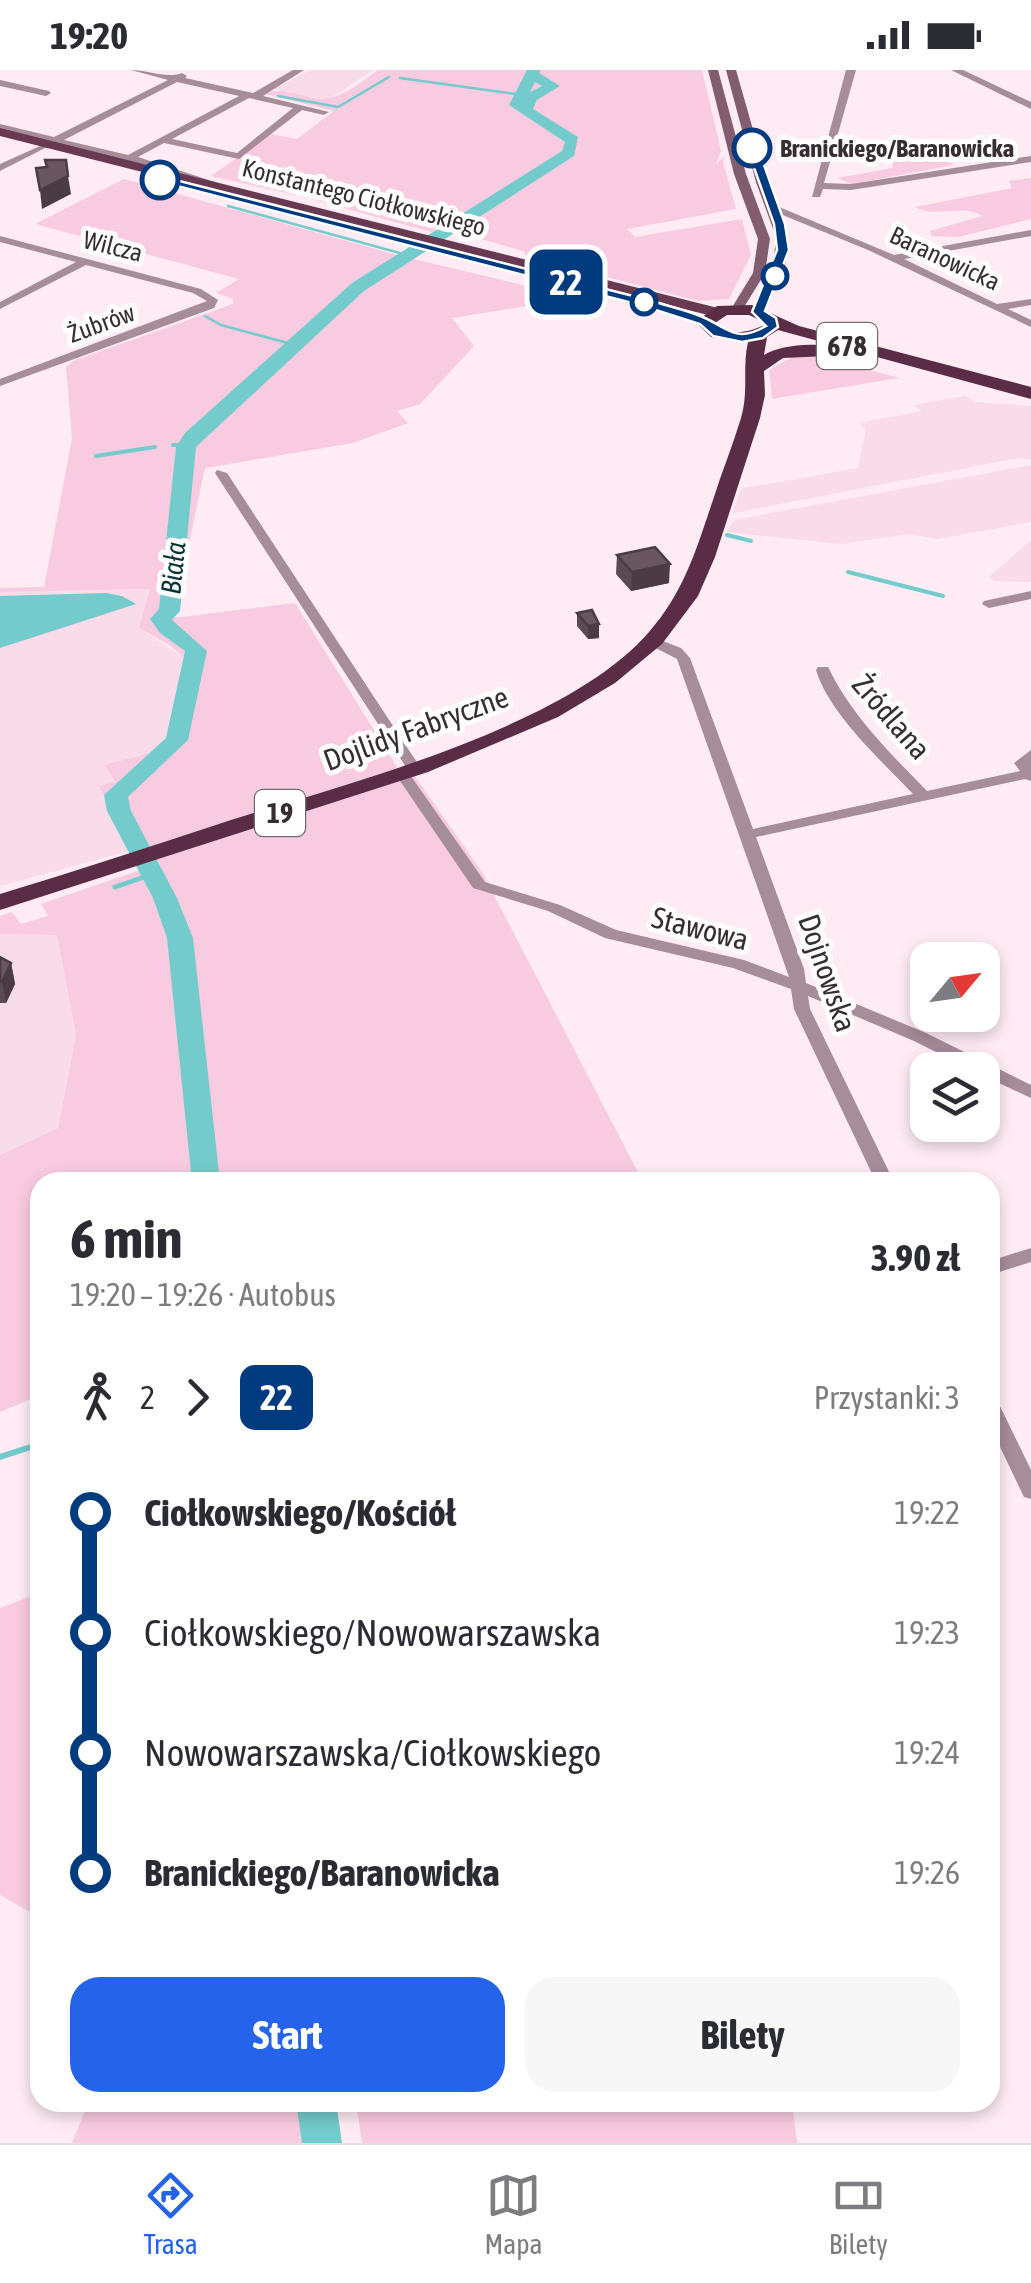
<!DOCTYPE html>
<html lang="pl">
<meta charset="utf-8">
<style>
body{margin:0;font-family:"Asap Condensed",sans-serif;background:#f7f7f7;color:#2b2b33;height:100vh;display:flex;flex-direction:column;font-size:38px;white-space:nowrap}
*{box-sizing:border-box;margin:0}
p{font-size:32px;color:#7c7c81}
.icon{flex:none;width:55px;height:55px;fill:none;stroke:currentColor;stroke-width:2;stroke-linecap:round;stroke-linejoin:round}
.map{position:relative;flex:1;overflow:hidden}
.drawer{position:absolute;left:30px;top:1102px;width:970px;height:940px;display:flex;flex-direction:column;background:#fff;border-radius:30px;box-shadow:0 5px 15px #0003}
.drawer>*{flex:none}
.badge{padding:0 20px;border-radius:15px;font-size:35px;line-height:65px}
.needle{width:65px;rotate:61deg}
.buttons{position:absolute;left:910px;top:872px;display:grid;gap:20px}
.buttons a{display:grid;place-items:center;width:90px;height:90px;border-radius:20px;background:#fff;box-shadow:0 5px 15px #0003;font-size:50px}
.map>.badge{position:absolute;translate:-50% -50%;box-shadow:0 0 0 5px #fff}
.legs{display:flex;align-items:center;gap:15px;height:110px;padding:0 40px;font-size:32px}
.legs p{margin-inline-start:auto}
.overview{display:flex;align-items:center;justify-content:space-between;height:170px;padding:0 40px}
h1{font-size:55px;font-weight:700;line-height:75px}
.button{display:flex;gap:20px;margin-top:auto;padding:20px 40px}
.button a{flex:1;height:115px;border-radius:30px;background:#2563eb;color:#fff;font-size:40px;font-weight:700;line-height:115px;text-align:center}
.button a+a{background:#f7f7f7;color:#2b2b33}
ul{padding:0 40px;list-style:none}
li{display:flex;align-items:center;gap:35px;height:120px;font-size:38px}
li i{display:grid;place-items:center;width:15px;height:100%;margin:0 12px;background:currentColor}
li i::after{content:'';width:25px;height:25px;margin:-12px;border:8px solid;border-radius:50%;background:#fff}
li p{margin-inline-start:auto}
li:first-child i{background:linear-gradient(#0000 50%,currentColor 0)}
li:last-child i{background:linear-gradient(currentColor 50%,#0000 0)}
.status{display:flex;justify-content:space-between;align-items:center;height:70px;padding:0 50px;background:#fff;direction:ltr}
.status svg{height:28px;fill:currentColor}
.menu{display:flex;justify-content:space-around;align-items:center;height:140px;border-top:2px solid #e1e1e2;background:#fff;font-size:28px;color:#7c7c81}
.menu a{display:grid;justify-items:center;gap:5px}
.menu .active{color:#2563eb}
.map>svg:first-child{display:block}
.built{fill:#fadbea}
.green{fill:#f9cbe1}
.water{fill:#74cbcb}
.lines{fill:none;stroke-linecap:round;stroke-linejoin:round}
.stream-far3{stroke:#74cbcb;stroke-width:2.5}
.stream-far2{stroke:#74cbcb;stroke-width:4}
.stream-far1{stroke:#74cbcb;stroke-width:5}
.stream{stroke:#74cbcb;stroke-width:6}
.river{fill:#74cbcb;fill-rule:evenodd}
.minor{fill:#a78c99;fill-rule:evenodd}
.secondary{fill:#825c6f;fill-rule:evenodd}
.primary{fill:#673a52;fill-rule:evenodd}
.trunk{fill:#5b2c46;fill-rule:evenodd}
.wall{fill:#5a4a52}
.shaded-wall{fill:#4a3c42}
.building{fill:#69565f;stroke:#4a3c42;stroke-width:2.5}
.line-1{fill:#003b80;stroke:#fff;stroke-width:2.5}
.stop-1-dot{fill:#fff;stroke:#003b80;stroke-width:5}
.labels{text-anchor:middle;stroke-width:10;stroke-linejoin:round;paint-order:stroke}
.far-stop-label{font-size:25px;font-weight:bold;fill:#362e32;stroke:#fefefe;text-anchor:start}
.far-street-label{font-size:25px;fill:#362e32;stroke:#fefefe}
.shield{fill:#fefefe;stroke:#726c6f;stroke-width:2.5}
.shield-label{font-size:28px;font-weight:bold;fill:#362e32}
.far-water-label{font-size:28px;font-style:italic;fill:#073334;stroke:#fefefe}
.street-label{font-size:30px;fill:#362e32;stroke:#fefefe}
</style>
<div class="status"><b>19:20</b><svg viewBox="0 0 49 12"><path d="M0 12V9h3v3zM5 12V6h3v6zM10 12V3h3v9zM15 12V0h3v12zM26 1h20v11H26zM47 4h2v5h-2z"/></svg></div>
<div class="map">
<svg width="1031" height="2073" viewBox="0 0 1031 2073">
<rect width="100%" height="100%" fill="#feebf4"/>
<g class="built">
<polygon points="310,0 373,0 328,30 274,19"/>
<polygon points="964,326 975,332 1031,336 1031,390 1018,388 733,443 741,419 858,398 866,360 859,353 922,341 913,335"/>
<polygon points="1031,395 1031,452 937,469 909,464 840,474 727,462 734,450"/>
<polygon points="1031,470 1031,512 994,511 989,507"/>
<polygon points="150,519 139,558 193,594 175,669 157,681 105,695 116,712 100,717 136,779 0,816 0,522"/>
<polygon points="0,864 57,865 76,965 58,1058 0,1085"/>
</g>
<g class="green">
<path d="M378,0H702L721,81L716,94L725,86L723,92L736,139L627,159L635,167L742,149L751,185L729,229L698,231L527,186L523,181L481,169L466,157L446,166L315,130L316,125H295L211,106L271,64L297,69L334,41L265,24C286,13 309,33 330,28C348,24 362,11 378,0Z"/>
<polygon points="937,83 954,95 852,114 837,108 893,98 892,91"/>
<path d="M1031,108V149L958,167L932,166L930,161L982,146C962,133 936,149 915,137L1007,119L1012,118L1009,111Z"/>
<polygon points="124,109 397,185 577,228 452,248 474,276 420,334 397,341 408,353 353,373 205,398 173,548 295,533 398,699 414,705 482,802 643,1112 40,1112 40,1325 0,1342 0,1085 58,1058 76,965 57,865 0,864 0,846 12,842 21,854 48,846 41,834 146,798 99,716 116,712 104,695 157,681 175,669 192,594 169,575 139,558 150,519 0,522 0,518 44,517 72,368 66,297 73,291 233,234 233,229 216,223 239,209 35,154"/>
<polygon points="794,286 818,286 899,308 772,329 769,300"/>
<polygon points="40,1523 40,1848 0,1825 0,1538"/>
<polygon points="88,2033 308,2033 313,2073 72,2073"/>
<polygon points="356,2033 792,2033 797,2073 362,2073"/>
</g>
<polygon class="water" points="106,523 122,526 136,534 0,578 0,526"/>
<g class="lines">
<g class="stream-far3">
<polyline points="400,8 522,25"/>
<polyline points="278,26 338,37 389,7"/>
<polyline points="228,136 407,185"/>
<polyline points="205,246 221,255 295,275"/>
</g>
<g class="stream-far2">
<polyline points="173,375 187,375"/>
<polyline points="96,386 155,377"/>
<polyline points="727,465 751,471"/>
<polyline points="848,502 943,526"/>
</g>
<polyline class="stream-far1" points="115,817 153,804"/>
<polyline class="stream" points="0,1387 40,1374"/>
<g class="river">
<path d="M527,0H541L539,3L560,16L537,30L533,39L578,67L574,86L364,221L196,377L180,541L172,550L207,581L188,670L128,727L131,741L177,828L193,868L220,1112H192L167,868L153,828L107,741L104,725L166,668L185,581L160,563L150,549L159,539L176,377L185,363L352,213L562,81L565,72L509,35ZM535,12L542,16L530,22Z"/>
<polygon points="296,2032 336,2032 342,2073 302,2073"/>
</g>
<g class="minor">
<path d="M131,0C147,0 168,9 182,3L187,6L185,8L253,23L293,0H304L263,26L329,42L324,45L302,40L239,89L164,73L138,87L218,113V117L214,118L146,95L55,73L0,101V94L49,72L0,60V54L54,67L168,10ZM177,12L239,26L128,85L64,70ZM249,28L293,38L237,83L172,69Z"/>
<polygon points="846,0 856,0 824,113 851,114 1031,86 1031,92 851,120 823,119 820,127 812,127"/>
<polygon points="951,0 963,0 1031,32 1031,39"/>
<polygon points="0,10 49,21 51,23 46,26 0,16"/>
<polygon points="772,134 894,185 1031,160 1031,166 904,189 997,234 1031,229 1031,235 1008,239 1031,250 1031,257 868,180 768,139 767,137"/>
<polygon points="0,166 201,219 218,230 214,238 0,316 0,309 207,231 193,223 86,195 0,239 0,232 76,192 0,172"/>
<polygon points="217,400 227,403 420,697 418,700 413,701 406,697 215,403"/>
<polygon points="1031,521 1031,529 989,538 982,534 984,531"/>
<path d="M655,568L681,578L690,588L753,759L913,724C881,690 830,645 816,600L818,597H828C851,645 890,683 927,721L1020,701L1014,693L1031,680V711L1025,709L756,767L804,899L806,913L926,963L1031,1015V1028L982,1005V1000H972L914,971L808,926L810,939L894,1112H876L794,939L791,919L733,898L605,868L548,841L473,818L394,702L396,699H406L485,812L560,835L616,860L744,890L789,907L677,589L650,575L648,572Z"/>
<polygon points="1031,1178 1031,1192 990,1205 990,1191"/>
<polygon points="990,1327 997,1330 1031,1400 1031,1429 1024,1427 990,1356"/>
</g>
<g class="secondary">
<polygon points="708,0 718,0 746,104 770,169 765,203 741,242 737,243 731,239 753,203 758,169 734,104"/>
<polygon points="726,0 736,0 768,112 788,167 785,196 764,242 758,246 752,242 773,196 776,167 756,112"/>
</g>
<polygon class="primary" points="0,58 722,239 724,242 716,247 0,66"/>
<path class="trunk" d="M752,235L799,256L1031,317V329L778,260L767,267L764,285C780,275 822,270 837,281L828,286L783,288L764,301L765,325L760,348L715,487L698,526L662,574L615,613L558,647L428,702L0,840V824C77,801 154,775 231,750C350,713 567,657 649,562C685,521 697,477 714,427C722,401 733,375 741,348C749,321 742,298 748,272L711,267L696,252L717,236ZM727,245H749L768,254C748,262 733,268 715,253Z"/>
</g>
<g class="wall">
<polygon points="617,485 669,513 631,521 616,504"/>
<polygon points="577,543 599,554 599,568 588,569 577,556"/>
<polygon points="0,887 11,893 15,914 6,933 0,933"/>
</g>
<g class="shaded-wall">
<polygon points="68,106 71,124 42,139 40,120"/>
<polygon points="670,494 669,513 631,521 632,502"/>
<polygon points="599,554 599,568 588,569 588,556"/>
<polygon points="11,893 15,914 6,933 2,912"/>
</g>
<g class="building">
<polygon points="45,90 66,90 68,106 40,120 36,98 47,97"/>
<polygon points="655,477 670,494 632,502 617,485"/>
<polygon points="592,540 599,554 588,556 577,543"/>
<polygon points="0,887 11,893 2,912 0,912"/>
</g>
<path class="line-1" d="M752,75L758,78L785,154L789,180L765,241L776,248L778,257L763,268L742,272L713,266L700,254L640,235L154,110L160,106L649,230C667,236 688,240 705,248C729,259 737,273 766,256L752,242L777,180L774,154L747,78Z"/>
<g class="stop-1-dot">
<circle cx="752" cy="78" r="18"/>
<circle cx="160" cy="110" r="18"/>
<circle cx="775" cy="206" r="12"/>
<circle cx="644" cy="232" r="12"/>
</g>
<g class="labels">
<g class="far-stop-label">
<text x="780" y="87">Branickiego/Baranowicka</text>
</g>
<g class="far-street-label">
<text transform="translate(364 127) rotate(14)" y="9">Konstantego Ciołkowskiego</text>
<text transform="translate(113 176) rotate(14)" y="9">Wilcza</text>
<text transform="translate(945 188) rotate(25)" y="9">Baranowicka</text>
<text transform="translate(101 253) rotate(-20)" y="9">Żubrów</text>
</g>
<g class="shield">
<rect x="817" y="253" width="60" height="46" rx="8"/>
<rect x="255" y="720" width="50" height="46" rx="8"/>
</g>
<g class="shield-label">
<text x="847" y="286">678</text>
<text x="280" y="753">19</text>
</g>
<g class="far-water-label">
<text transform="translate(173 498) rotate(-84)" y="10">Biała</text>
</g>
<g class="street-label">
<text transform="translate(891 647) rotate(49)" y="10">Źródlana</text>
<text transform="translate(416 659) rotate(-20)" y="10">Dojlidy Fabryczne</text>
<text transform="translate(700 859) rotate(14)" y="10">Stawowa</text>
<text transform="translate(827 903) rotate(71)" y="10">Dojnowska</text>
</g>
</g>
</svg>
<div class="buttons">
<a><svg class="needle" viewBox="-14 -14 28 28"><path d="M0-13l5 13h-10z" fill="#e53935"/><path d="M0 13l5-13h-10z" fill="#7c7c81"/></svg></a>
<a><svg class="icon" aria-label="layers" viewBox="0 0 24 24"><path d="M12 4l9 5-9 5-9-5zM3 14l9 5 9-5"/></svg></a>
</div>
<b class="badge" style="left:566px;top:212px;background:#003b80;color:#fff">22</b>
<section class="drawer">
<div class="overview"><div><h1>6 min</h1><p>19:20 – 19:26 · Autobus</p></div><b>3.90 zł</b></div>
<div class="legs"><svg class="icon" aria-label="walk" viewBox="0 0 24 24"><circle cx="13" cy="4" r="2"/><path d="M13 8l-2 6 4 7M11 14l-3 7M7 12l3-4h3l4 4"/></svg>2<svg class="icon" aria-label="forward" viewBox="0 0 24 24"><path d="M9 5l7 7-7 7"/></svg><b class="badge" style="background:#003b80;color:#fff">22</b><p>Przystanki: 3</p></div>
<ul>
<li><i style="color:#003b80"></i><b>Ciołkowskiego/Kościół</b><p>19:22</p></li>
<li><i style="color:#003b80"></i><span>Ciołkowskiego/Nowowarszawska</span><p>19:23</p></li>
<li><i style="color:#003b80"></i><span>Nowowarszawska/Ciołkowskiego</span><p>19:24</p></li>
<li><i style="color:#003b80"></i><b>Branickiego/Baranowicka</b><p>19:26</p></li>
</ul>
<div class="button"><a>Start</a><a>Bilety</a></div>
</section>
</div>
<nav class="menu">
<a class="active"><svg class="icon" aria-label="directions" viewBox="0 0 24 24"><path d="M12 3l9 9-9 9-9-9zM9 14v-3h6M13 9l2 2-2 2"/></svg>Trasa</a>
<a><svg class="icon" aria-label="map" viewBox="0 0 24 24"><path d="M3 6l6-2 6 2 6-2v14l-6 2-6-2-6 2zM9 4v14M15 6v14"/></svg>Mapa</a>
<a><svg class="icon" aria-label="tickets" viewBox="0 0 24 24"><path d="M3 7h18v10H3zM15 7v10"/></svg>Bilety</a>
</nav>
